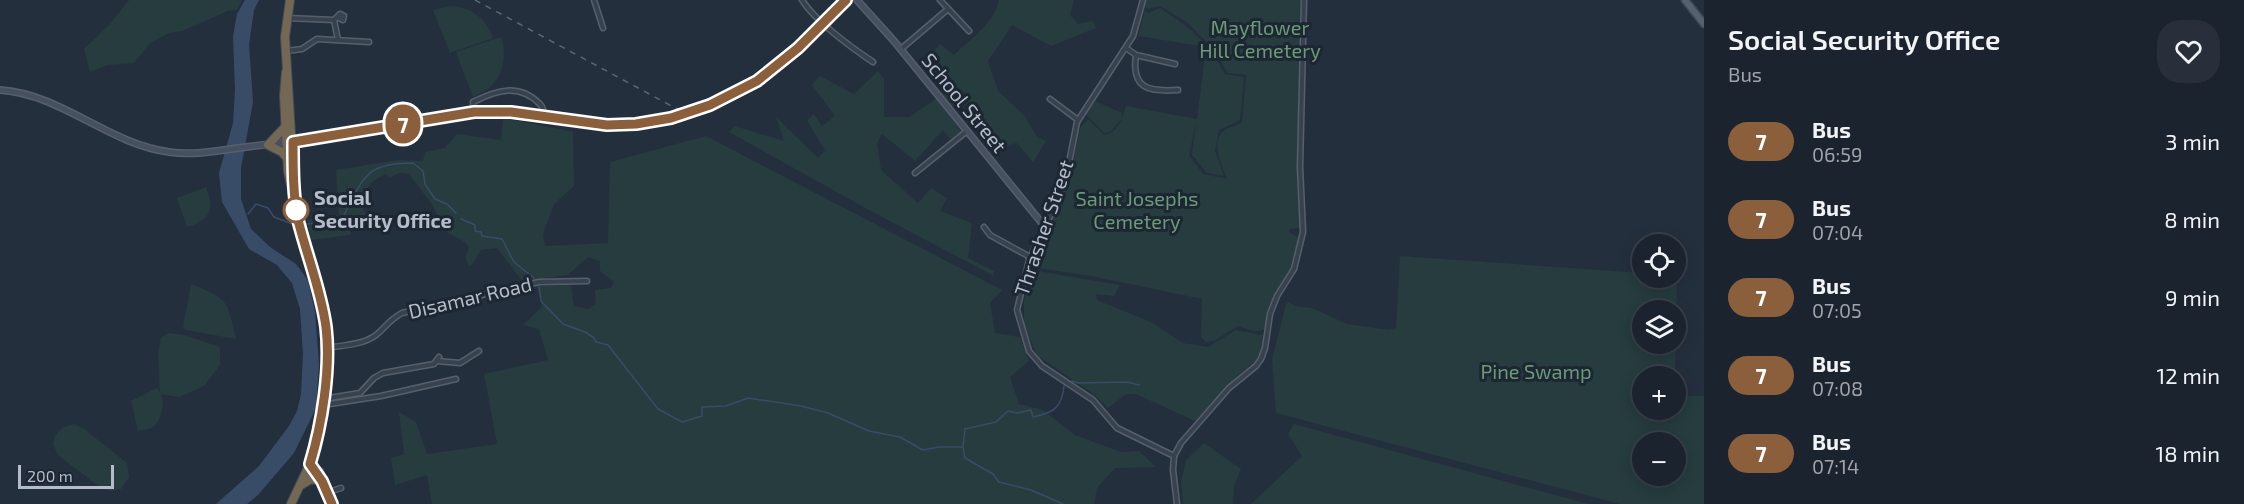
<!DOCTYPE html>
<meta charset="utf-8">
<style>
body{margin:0;font-family:"Exo 2",sans-serif;background:#282f3a;color:#f1f3f6;height:100vh;display:flex;flex-direction:column;font-size:22px;white-space:nowrap}
*{box-sizing:border-box;margin:0}
p{font-size:20px;color:#a0a4aa}
.icon{flex:none;width:33px;height:33px;fill:none;stroke:currentColor;stroke-width:2;stroke-linecap:round;stroke-linejoin:round}
.map{position:relative;flex:1;overflow:hidden}
.side{display:flex;flex-direction:column;background:#1b232e;width:540px}
.side>*{flex:none}
.badge{padding:0 12px;border-radius:20px;font-size:21px;line-height:39px}
.buttons{position:absolute;left:1632px;top:234px;display:grid;gap:12px}
.buttons a{display:grid;place-items:center;width:54px;height:54px;border-radius:50%;background:#1b232e;box-shadow:0 3px 15px #0003,0 0 0 2px #39404a;font-size:30px}
.scale{position:absolute;left:18px;bottom:15px;width:96px;box-sizing:border-box;padding-left:6px;border:3px solid #b4bcc9;border-top:0;font-size:16px;line-height:21px;white-space:nowrap;color:#b4bcc9;-webkit-text-stroke:4px #1d2633;paint-order:stroke}
.map>.badge{position:absolute;translate:-50% -50%;box-shadow:0 0 0 3px #fff}
.round{display:grid;place-items:center;flex:none;width:63px;height:63px;border-radius:24px;background:#282f3a}
.head{display:flex;align-items:center;justify-content:space-between;height:102px;padding:0 24px}
h1{font-size:28px;font-weight:600;line-height:45px}
ul{padding:0;list-style:none}
li{display:flex;align-items:center;gap:18px;height:78px;padding:0 24px}
li div{flex:1}
li b{display:block;font-size:22px}
li em{font-style:normal}
li .badge{min-width:66px;font-weight:700;text-align:center}
main{display:flex;flex:1;min-height:0}
.map>svg:first-child{display:block}
.green{fill:#263c3f;fill-rule:evenodd}
.water{fill:#394c67}
.lines{fill:none;stroke-linecap:round;stroke-linejoin:round}
.stream{stroke:#394c67;stroke-width:1.5}
.street-casing{stroke:#565f6c;stroke-width:7}
.secondary-casing{stroke:#565f6c;stroke-width:8}
.primary-casing{stroke:#414a57;stroke-width:9}
.highway-casing{stroke:#434c59;stroke-width:10}
.street{stroke:#38414e;stroke-width:4}
.secondary{stroke:#465061;stroke-width:5}
.primary{stroke:#56606e;stroke-width:6}
.highway{stroke:#746855;stroke-width:8}
.rail{stroke:#5a6575;stroke-width:1.5;stroke-dasharray:6 6;stroke-linecap:butt}
.line-casing{stroke:#fff;stroke-width:14}
.line{stroke:#8b5e3c;stroke-width:9}
.stop-dot{fill:#fff;stroke:#8b5e3c;stroke-width:3}
.labels{text-anchor:middle;stroke-width:6;stroke-linejoin:round;paint-order:stroke}
.park-label{font-size:20px;fill:#6b9a76;stroke:#1d2633}
.street-label{font-size:20px;fill:#b4bcc9;stroke:#1d2633}
.stop-label{font-size:20px;font-weight:bold;fill:#b4bcc9;stroke:#1d2633;text-anchor:start}
</style>
<main>
<div class="map">
<svg width="1704" height="504" viewBox="0 0 1704 504">
<rect width="100%" height="100%" fill="#242f3e"/>
<g class="green">
<polygon points="129,0 242,0 237,10 228,11 182,31 169,33 150,43 134,63 108,65 90,72 84,49 110,24"/>
<path d="M999,0H1074L1070,15L1078,24L1093,21L1096,28L1051,46L1012,25L988,61L998,91L1024,115L1037,137L1046,141L1033,162L1017,143L1003,146L966,98L951,106L940,92L955,83L932,54L940,44L954,55C970,39 994,24 999,0Z"/>
<path d="M1146,0H1300L1297,184L1300,228L1290,229L1289,232L1300,239L1292,268L1273,296L1267,313L1265,329C1255,334 1247,329 1238,326L1214,341L1206,342L1201,337L1202,299L1091,276L1031,267C1034,251 1042,241 1051,230V224L1069,182L1080,128L1088,119L1104,135C1118,133 1122,119 1126,106L1197,119L1206,47L1138,36L1145,10L1148,13L1160,8C1192,29 1206,40 1225,74L1244,77L1240,120L1219,130L1215,151L1224,176L1207,173L1192,155L1196,122L1189,155L1203,174L1227,179C1222,167 1209,139 1225,130C1231,126 1236,127 1242,122L1246,75L1228,73L1212,48L1188,23L1160,6L1148,9L1145,7Z"/>
<path d="M450,6C471,7 486,18 493,38L450,53L433,10Z"/>
<path d="M501,37C509,63 500,87 473,97L456,52Z"/>
<polygon points="878,71 884,79 884,117 909,117 936,99 962,132 951,140 943,130 915,161 882,134 877,143 881,170 918,203 931,188 947,198 940,211 972,223 968,258 994,271 994,276 869,210 729,132 735,126 784,141 776,117 818,158 825,151 807,120 814,114 822,126 835,116 812,85 820,76 854,94"/>
<polygon points="1095,101 1122,113 1121,119 1110,132 1104,133 1086,114"/>
<polygon points="503,118 573,132 574,186 554,204 543,234 545,246 608,243 610,162 706,136 1002,290 990,303 995,333 1020,337 1029,361 1010,377 1019,404 1043,410 1075,435 1121,452 1139,451 1156,467 1115,468 1097,488 1094,504 432,504 427,475 395,485 391,458 404,454 399,412 416,422 427,454 497,444 484,374 548,360 539,329 523,325 542,307 537,286 571,285 574,306 588,309 596,304 595,290 611,288 614,282 600,271 600,261 588,257 568,275 523,282 497,248 481,250 470,267 465,258 469,248 465,242 448,233 431,203 409,174 400,173 390,177 385,174 372,182 357,202 366,213 360,221 353,221 350,235 311,240 307,220 339,215 336,170 398,160 423,161 425,152 445,148 457,134 501,140"/>
<path d="M206,187C215,210 210,220 187,227L177,198Z"/>
<path d="M1400,256L1642,273V278L1677,276L1675,376H1642V410H1676V396H1704V504H1620L1276,413L1272,359L1287,301L1295,306L1312,308L1347,324L1389,330L1396,328ZM1642,310H1676V344H1642ZM1642,442H1676V476H1642Z"/>
<polygon points="1031,270 1120,285 1114,296 1096,294 1097,300 1151,322 1183,343 1208,347 1236,330 1261,335 1263,334 1262,349 1256,361 1237,376 1195,421 1136,394 1126,394 1108,408 1095,395 1037,355 1024,324 1024,300"/>
<path d="M191,284C230,300 227,300 236,339L186,330L183,327Z"/>
<path d="M168,333L184,335L220,347V365L204,386L179,397L161,394C165,403 162,420 153,427C150,429 143,430 138,431L131,401L157,388L160,392L158,354L161,338Z"/>
<polygon points="74,424 84,429 127,463 129,477 121,489 112,491 102,489 58,455 53,444 55,436 63,427"/>
<polygon points="1294,424 1588,504 1251,504 1302,456 1288,434"/>
<polygon points="1204,443 1241,469 1234,486 1233,504 1183,504 1181,481 1186,460"/>
</g>
<polygon class="water" points="245,0 259,0 254,10 249,44 253,102 241,168 241,199 251,229 270,247 296,264 308,280 315,312 319,365 316,408 294,453 258,495 247,504 216,504 259,466 289,426 297,411 301,394 303,354 300,309 292,283 277,265 249,249 222,202 219,173 233,123 235,90 233,36 237,14"/>
<g class="lines">
<g class="stream">
<polyline points="248,214 256,204 268,208 274,217 295,225"/>
<polyline points="461,219 475,225 475,231 481,232 482,236 502,239 514,262 534,278"/>
<path d="M305,224L324,223L343,217C364,177 365,163 413,163L423,171L425,184L435,199L447,204L456,213"/>
<polyline points="539,287 541,301 563,324 585,332 593,337 596,342 608,345 658,409 682,422 702,416 702,407 726,406 748,398 801,406 828,413 869,431 900,437 923,450 939,447 963,447 965,458 993,474 999,482 1031,490 1063,504"/>
<polyline points="1072,381 1078,383 1127,382 1139,385"/>
<path d="M963,446L965,429L996,422L1008,411L1017,413L1031,410L1033,417C1054,413 1062,407 1064,386"/>
</g>
<defs>
<g id="street">
<polyline points="594,0 603,28"/>
<path d="M802,0C815,21 852,48 873,62"/>
<polyline points="940,0 969,31"/>
<polyline points="1143,0 1133,36 1077,122 1066,178 1057,202 1029,260 1017,310 1029,351 1042,366 1093,400 1117,428 1174,456 1173,470 1177,504"/>
<polyline points="287,18 334,20 340,14 344,16 343,20 337,17"/>
<polyline points="334,20 338,40"/>
<polyline points="1126,48 1136,55 1175,64"/>
<polyline points="901,49 948,9"/>
<polyline points="286,51 302,49 317,39 369,42"/>
<path d="M1136,55C1131,89 1149,92 1178,90"/>
<polyline points="1050,99 1078,120"/>
<path d="M474,112L473,102C497,90 519,83 540,104C544,108 543,113 546,117"/>
<polyline points="915,173 967,131"/>
<polyline points="984,227 990,235 1030,257"/>
<path d="M328,348C343,345 363,345 376,335C386,327 389,320 402,313L539,282L587,281"/>
<polyline points="437,361 460,363 479,351"/>
<polyline points="323,399 360,393 374,378 383,373 434,364 439,357"/>
<polyline points="323,405 381,396 456,379"/>
<polyline points="1174,456 1181,443 1229,388 1256,366 1261,359 1265,348 1270,314 1277,296 1294,269 1303,232 1300,167 1304,0"/>
<polyline points="329,492 341,488"/>
</g>
<g id="secondary">
<polyline points="857,0 894,41 1045,227"/>
<path d="M0,90C62,94 108,144 169,152C195,156 220,150 246,147C289,142 333,137 376,129C413,123 450,112 488,111C515,111 542,118 569,121C612,127 653,125 694,111C758,91 800,45 846,0"/>
<polyline points="310,464 320,471 333,504"/>
</g>
<polyline id="primary" points="1685,0 1704,24"/>
<g id="highway">
<polyline points="290,0 285,37 294,183"/>
<polyline points="286,72 284,96 288,171 298,218 323,308 327,348 323,399 316,442 310,464 291,504"/>
<polyline points="286,126 268,145 282,152 287,158"/>
<polyline points="301,485 311,479 322,481"/>
</g>
</defs>
<use href="#street" class="street-casing"/>
<use href="#secondary" class="secondary-casing"/>
<use href="#primary" class="primary-casing"/>
<use href="#highway" class="highway-casing"/>
<use href="#street" class="street"/>
<use href="#secondary" class="secondary"/>
<use href="#primary" class="primary"/>
<use href="#highway" class="highway"/>
<polyline class="rail" points="475,0 679,110"/>
</g>
<g class="lines">
<defs>
<path id="line" d="M332,504L322,481L310,464C322,424 331,369 326,327C321,290 307,256 298,220C293,195 293,168 293,142L474,112H511L607,125L636,124L671,118L710,105L757,81L798,48L846,0"/>
</defs>
<use href="#line" class="line-casing"/>
<use href="#line" class="line"/>
</g>
<circle class="stop-dot" cx="296" cy="210" r="12"/>
<g class="labels">
<g class="park-label">
<text x="1260" y="35">Mayflower<tspan x="1260" dy="23">Hill Cemetery</tspan></text>
<text x="1137" y="206">Saint Josephs<tspan x="1137" dy="23">Cemetery</tspan></text>
<text x="1536" y="379">Pine Swamp</text>
</g>
<g class="street-label">
<text transform="translate(964 103) rotate(51)" y="7">School Street</text>
<text transform="translate(1044 228) rotate(-71)" y="7">Thrasher Street</text>
<text transform="translate(470 298) rotate(-13)" y="7">Disamar Road</text>
</g>
<g class="stop-label">
<text x="314" y="205">Social<tspan x="314" dy="23">Security Office</tspan></text>
</g>
</g>
</svg>
<div class="buttons">
<a><svg class="icon" aria-label="locate" viewBox="0 0 24 24"><circle cx="12" cy="12" r="6"/><path d="M12 2v4M12 18v4M2 12h4M18 12h4"/></svg></a>
<a><svg class="icon" aria-label="layers" viewBox="0 0 24 24"><path d="M12 4l9 5-9 5-9-5zM3 14l9 5 9-5"/></svg></a>
<a>+</a>
<a>−</a>
</div>
<div class="scale">200 m</div>
<b class="badge" style="left:403px;top:124px;background:#8b5e3c;color:#fff">7</b>
</div>
<section class="side">
<div class="head"><div><h1>Social Security Office</h1><p>Bus</p></div><a class="round"><svg class="icon" aria-label="heart" viewBox="0 0 24 24"><path d="M12 20l-8-8c-3-5 5-10 8-4 3-6 11-1 8 4z"/></svg></a></div>
<ul>
<li><span class="badge" style="background:#8b5e3c;color:#fff">7</span><div><b>Bus</b><p>06:59</p></div><em>3 min</em></li>
<li><span class="badge" style="background:#8b5e3c;color:#fff">7</span><div><b>Bus</b><p>07:04</p></div><em>8 min</em></li>
<li><span class="badge" style="background:#8b5e3c;color:#fff">7</span><div><b>Bus</b><p>07:05</p></div><em>9 min</em></li>
<li><span class="badge" style="background:#8b5e3c;color:#fff">7</span><div><b>Bus</b><p>07:08</p></div><em>12 min</em></li>
<li><span class="badge" style="background:#8b5e3c;color:#fff">7</span><div><b>Bus</b><p>07:14</p></div><em>18 min</em></li>
</ul>
</section>
</main>
